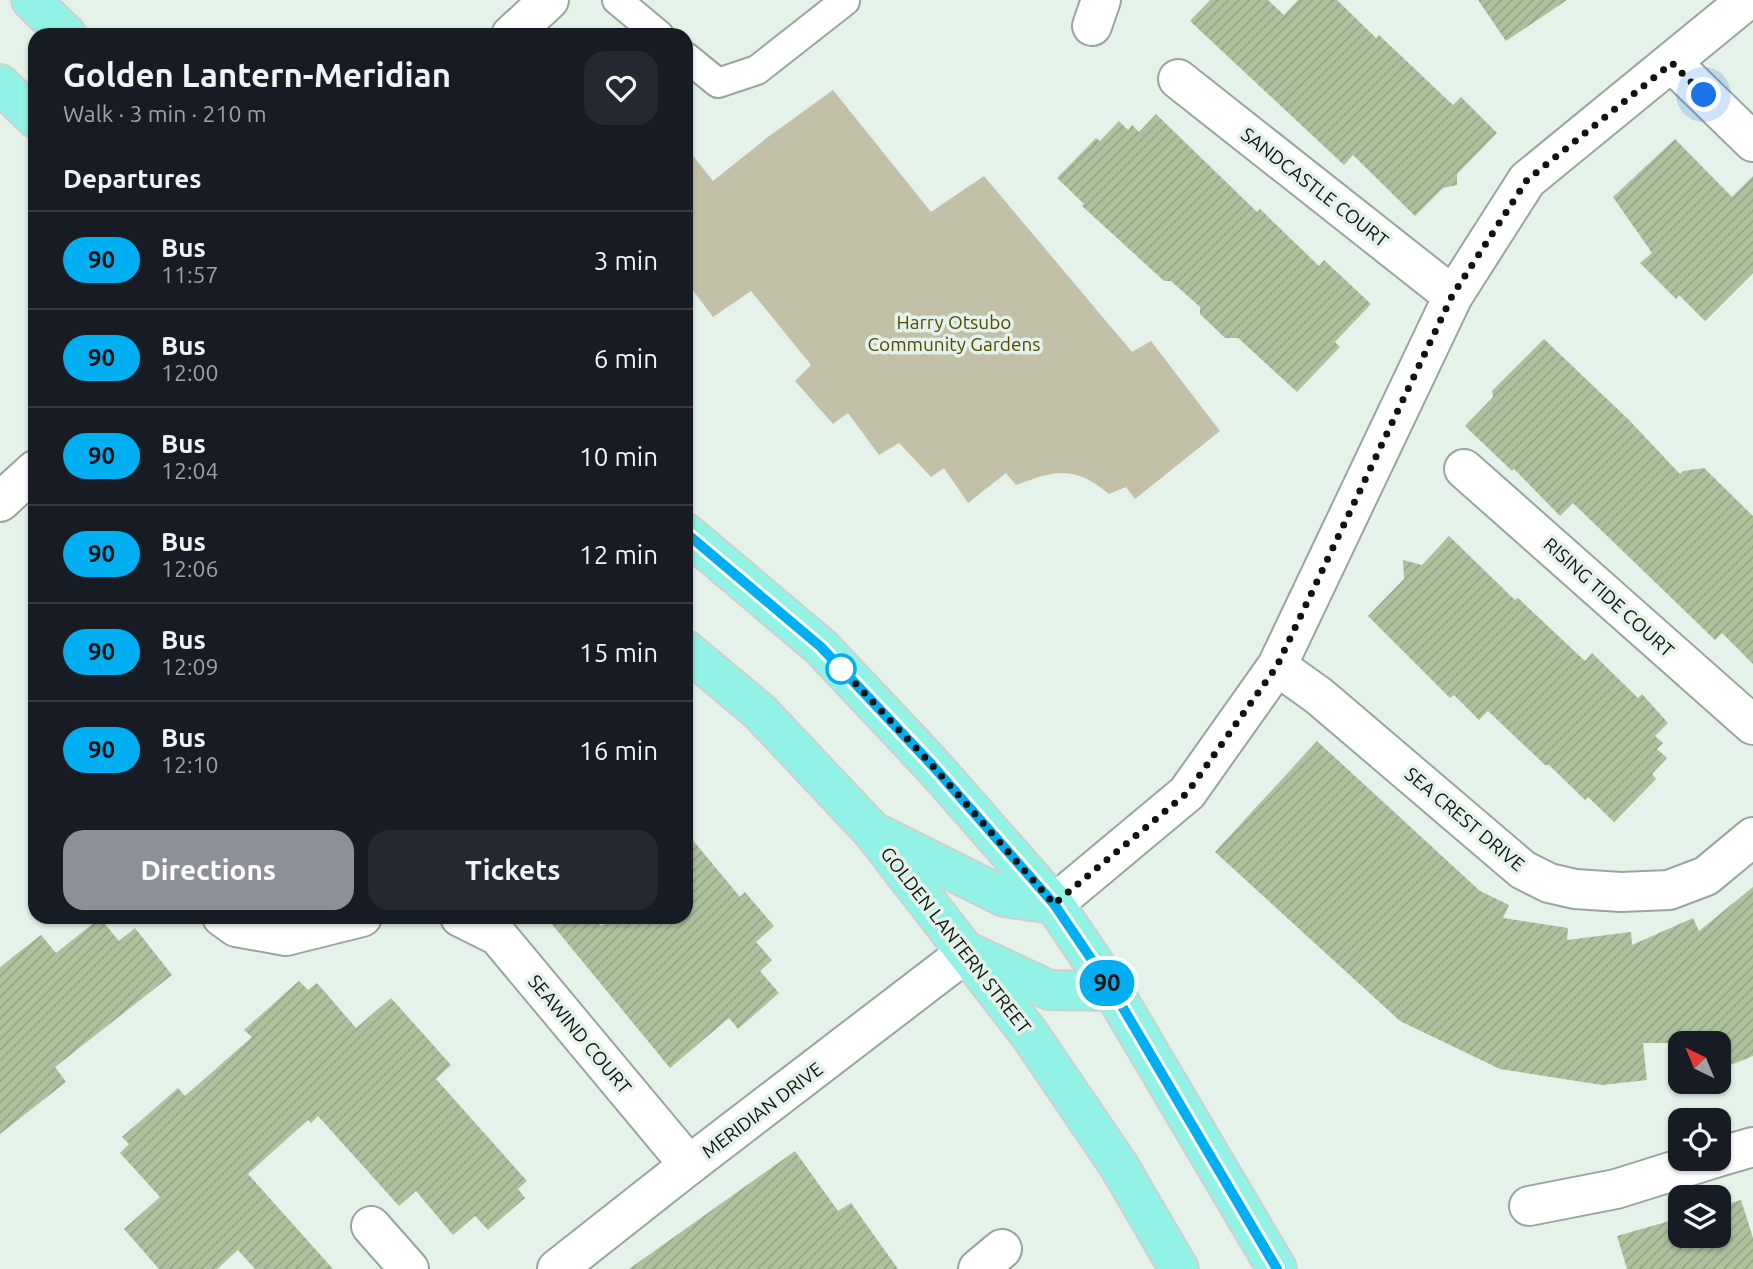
<!DOCTYPE html>
<meta charset="utf-8">
<style>
body{margin:0;font-family:Ubuntu,sans-serif;background:#242831;color:#f1f3f6;height:100vh;display:flex;flex-direction:column;font-size:26px;white-space:nowrap}
*{box-sizing:border-box;margin:0}
p{font-size:23px;color:#9ea1a6}
.icon{flex:none;width:38px;height:38px;fill:none;stroke:currentColor;stroke-width:2;stroke-linecap:round;stroke-linejoin:round}
.map{position:relative;flex:1;overflow:hidden}
.drawer{position:absolute;left:28px;top:28px;width:665px;height:896px;display:flex;flex-direction:column;background:#171b24;border-radius:21px;box-shadow:0 2px 5px #0004}
.drawer>*{flex:none}
.badge{padding:0 14px;border-radius:23px;font-size:24px;line-height:46px}
.needle{width:46px;rotate:317deg}
.fabs{position:absolute;left:1668px;top:1031px;display:grid;gap:14px}
.fabs a{display:grid;place-items:center;width:63px;height:63px;border-radius:14px;background:#171b24;box-shadow:0 2px 5px #0004;font-size:35px}
.you{position:absolute;width:35px;height:35px;margin:-18px;border:5px solid #fff;border-radius:50%;background:#1a73e8;box-shadow:0 0 0 10px #1a73e833}
.map>.badge{position:absolute;translate:-50% -50%;box-shadow:0 0 0 4px #fff}
h2{padding:0 35px;font-size:26px;line-height:63px}
.round{display:grid;place-items:center;flex:none;width:74px;height:74px;border-radius:21px;background:#242831}
.head{display:flex;align-items:center;justify-content:space-between;height:119px;padding:0 35px}
h1{font-size:33px;font-weight:700;line-height:52px}
.button{display:flex;gap:14px;margin-top:auto;padding:14px 35px}
.button a{flex:1;height:80px;border-radius:21px;background:#8c9099;color:#fff;font-size:28px;font-weight:700;line-height:80px;text-align:center}
.button a+a{background:#242831;color:#f1f3f6}
ul{padding:0;list-style:none}
li{display:flex;align-items:center;gap:21px;height:98px;padding:0 35px;border-top:2px solid #363941}
li div{flex:1}
li b{display:block;font-size:26px}
li em{font-style:normal}
li .badge{min-width:77px;font-weight:700;text-align:center}
.map>svg:first-child{display:block}
.green{fill:#c2c1a8}
.building{fill:url(#building-hatch)}
.lines{fill:none;stroke-linecap:round;stroke-linejoin:round}
.service-casing{stroke:#98a59c;stroke-width:32}
.minor-casing{stroke:#98a59c;stroke-width:42}
.secondary-casing{stroke:#98a59c;stroke-width:42}
.primary-casing{stroke:#cfd0cf;stroke-width:42}
.service{stroke:#fff;stroke-width:28}
.minor{stroke:#fff;stroke-width:38}
.secondary{stroke:#fff;stroke-width:38}
.primary{stroke:#92f2e6;stroke-width:38}
.line-casing{stroke:#fff;stroke-width:16}
.line{stroke:#00aff2;stroke-width:10}
.walk{stroke:#101411;stroke-width:7;stroke-dasharray:0 12.6}
.stop-dot{fill:#fff;stroke:#00aff2;stroke-width:3.5}
.labels{text-anchor:middle;stroke-width:7;stroke-linejoin:round;paint-order:stroke}
.street-label{font-size:19px;fill:#101411;stroke:#e4f2e9}
.park-label{font-size:19px;fill:#504b04;stroke:#e4f2e9}
</style>
<div class="map">
<svg width="1753" height="1269" viewBox="0 0 1753 1269">
<defs>
<pattern id="building-hatch" width="6" height="6" patternUnits="userSpaceOnUse" patternTransform="scale(1.75)"><rect width="6" height="6" fill="#adc19d"/><path d="M-1 1l2-2M0 6l6-6M5 7l2-2" fill="none" stroke="#94a586"/></pattern>
</defs>
<rect width="100%" height="100%" fill="#e4f2e9"/>
<path class="green" d="M833,90L931,212L984,176L1132,352L1151,341L1220,431L1135,499L1126,487L1109,494C1074,465 1056,470 1016,485L1006,473L968,503L944,468L931,477L899,443L879,455L848,413L833,424L795,381L811,365L751,291L713,317L686,281V147L713,181L768,137Z"/>
<g class="building">
<polygon points="1210,0 1268,0 1284,15 1298,0 1337,0 1376,38 1379,35 1453,105 1461,97 1497,133 1457,174 1457,185 1443,188 1415,216 1353,155 1344,165 1190,21"/>
<polygon points="1478,0 1567,0 1506,41"/>
<polygon points="1156,114 1257,212 1260,209 1319,266 1324,260 1371,304 1335,342 1340,347 1297,392 1238,338 1225,338 1200,314 1200,307 1171,281 1164,281 1082,206 1084,204 1057,178 1096,138 1100,141 1119,121 1128,130 1132,125 1139,132"/>
<polygon points="1675,139 1732,197 1753,176 1753,273 1705,321 1679,295 1676,299 1640,263 1652,253 1613,197"/>
<polygon points="1544,339 1628,419 1680,474 1683,471 1704,468 1753,516 1753,664 1722,633 1715,640 1573,503 1560,516 1514,469 1512,471 1465,426 1493,397 1492,391"/>
<polygon points="1449,536 1515,600 1518,598 1585,661 1592,653 1638,698 1642,694 1668,723 1655,736 1663,743 1657,749 1667,758 1652,774 1656,779 1614,822 1588,797 1585,800 1549,765 1545,765 1488,711 1479,720 1454,695 1450,698 1368,616 1404,579 1403,560 1422,565"/>
<polygon points="1317,741 1480,891 1509,905 1503,918 1568,928 1567,940 1631,932 1632,945 1693,918 1699,931 1753,887 1753,1056 1718,1070 1718,1043 1643,1043 1647,1080 1602,1085 1500,1069 1400,1021 1215,852"/>
<polygon points="686,832 740,897 745,892 774,926 756,942 772,960 760,971 779,993 738,1029 729,1018 670,1068 546,917 594,917 601,926 612,917 686,917"/>
<polygon points="100,918 119,941 135,928 172,975 55,1067 66,1082 0,1134 0,967 41,935 56,953"/>
<polygon points="299,981 308,990 317,983 356,1028 391,998 451,1065 436,1079 527,1181 518,1189 525,1198 488,1230 475,1216 453,1235 416,1191 399,1206 318,1116 311,1123 308,1120 248,1174 333,1269 255,1269 238,1250 217,1269 159,1269 124,1229 160,1197 120,1153 129,1144 122,1137 178,1088 185,1096 252,1037 244,1030"/>
<polygon points="795,1151 838,1211 851,1203 898,1269 629,1269"/>
<polygon points="1741,1200 1753,1238 1753,1269 1627,1269 1617,1236 1680,1218 1680,1236 1718,1236 1718,1207"/>
</g>
<g class="lines">
<defs>
<g id="service">
<polyline points="617,0 659,35"/>
<polyline points="686,57 718,83 757,70 845,1"/>
</g>
<g id="minor">
<polyline points="1092,26 1101,0"/>
<polyline points="1672,63 1753,142"/>
<polyline points="1178,79 1453,296"/>
<polyline points="1464,469 1753,725"/>
<polyline points="1277,666 1319,696 1523,870 1549,883 1575,889 1621,892 1669,890 1706,876 1753,837"/>
<polyline points="1054,904 1187,793 1277,666 1453,296 1527,180 1747,0"/>
<polyline points="222,917 236,927 286,936 362,917"/>
<polyline points="460,917 498,936 689,1165"/>
<polyline points="1718,1157 1753,1147"/>
<polyline points="1529,1206 1616,1189 1715,1158"/>
<polyline points="371,1226 409,1269"/>
<polyline points="557,1269 689,1165 967,952"/>
<polyline points="978,1269 1002,1249"/>
</g>
<g id="secondary">
<polyline points="511,35 549,0"/>
<polyline points="0,502 35,470"/>
</g>
<g id="primary">
<polyline points="31,0 67,35"/>
<polyline points="0,84 35,118"/>
<polyline points="686,533 821,647 932,765 1054,904 1113,991 1277,1269"/>
<polyline points="686,650 760,712 872,831 1030,1035 1119,1166 1179,1269"/>
<polyline points="880,835 1004,897 1054,904"/>
<polyline points="972,954 1049,990 1113,991"/>
</g>
</defs>
<use href="#service" class="service-casing"/>
<use href="#minor" class="minor-casing"/>
<use href="#secondary" class="secondary-casing"/>
<use href="#primary" class="primary-casing"/>
<use href="#service" class="service"/>
<use href="#minor" class="minor"/>
<use href="#secondary" class="secondary"/>
<use href="#primary" class="primary"/>
</g>
<g class="lines">
<defs>
<polyline id="line" points="686,533 821,647 932,765 1054,904 1113,991 1277,1269"/>
</defs>
<use href="#line" class="line-casing"/>
<use href="#line" class="line"/>
<polyline class="walk" points="841,669 840,667 932,765 1054,904 1187,793 1277,666 1452,296 1527,180 1672,63 1704,95"/>
</g>
<circle class="stop-dot" cx="841" cy="669" r="14"/>
<g class="labels">
<g class="street-label">
<text transform="translate(1315 187) rotate(38)" y="7">SANDCASTLE COURT</text>
<text transform="translate(1609 597) rotate(42)" y="7">RISING TIDE COURT</text>
<text transform="translate(1465 819) rotate(40)" y="7">SEA CREST DRIVE</text>
<text transform="translate(956 940) rotate(52)" y="7">GOLDEN LANTERN STREET</text>
<text transform="translate(580 1034) rotate(50)" y="7">SEAWIND COURT</text>
<text transform="translate(762 1110) rotate(-37)" y="7">MERIDIAN DRIVE</text>
</g>
<g class="park-label">
<text x="954" y="329">Harry Otsubo<tspan x="954" dy="22">Community Gardens</tspan></text>
</g>
</g>
</svg>
<div class="fabs">
<a><svg class="needle" viewBox="-14 -14 28 28"><path d="M0-13l5 13h-10z" fill="#e53935"/><path d="M0 13l5-13h-10z" fill="#9ea1a6"/></svg></a>
<a><svg class="icon" aria-label="locate" viewBox="0 0 24 24"><circle cx="12" cy="12" r="6"/><path d="M12 2v4M12 18v4M2 12h4M18 12h4"/></svg></a>
<a><svg class="icon" aria-label="layers" viewBox="0 0 24 24"><path d="M12 4l9 5-9 5-9-5zM3 14l9 5 9-5"/></svg></a>
</div>
<div class="you" style="left:1704px;top:95px"></div>
<b class="badge" style="left:1107px;top:983px;background:#00aff2;color:#111">90</b>
<section class="drawer">
<div class="head"><div><h1>Golden Lantern-Meridian</h1><p>Walk · 3 min · 210 m</p></div><a class="round"><svg class="icon" aria-label="heart" viewBox="0 0 24 24"><path d="M12 20l-8-8c-3-5 5-10 8-4 3-6 11-1 8 4z"/></svg></a></div>
<h2>Departures</h2>
<ul>
<li><span class="badge" style="background:#00aff2;color:#111">90</span><div><b>Bus</b><p>11:57</p></div><em>3 min</em></li>
<li><span class="badge" style="background:#00aff2;color:#111">90</span><div><b>Bus</b><p>12:00</p></div><em>6 min</em></li>
<li><span class="badge" style="background:#00aff2;color:#111">90</span><div><b>Bus</b><p>12:04</p></div><em>10 min</em></li>
<li><span class="badge" style="background:#00aff2;color:#111">90</span><div><b>Bus</b><p>12:06</p></div><em>12 min</em></li>
<li><span class="badge" style="background:#00aff2;color:#111">90</span><div><b>Bus</b><p>12:09</p></div><em>15 min</em></li>
<li><span class="badge" style="background:#00aff2;color:#111">90</span><div><b>Bus</b><p>12:10</p></div><em>16 min</em></li>
</ul>
<div class="button"><a>Directions</a><a>Tickets</a></div>
</section>
</div>
